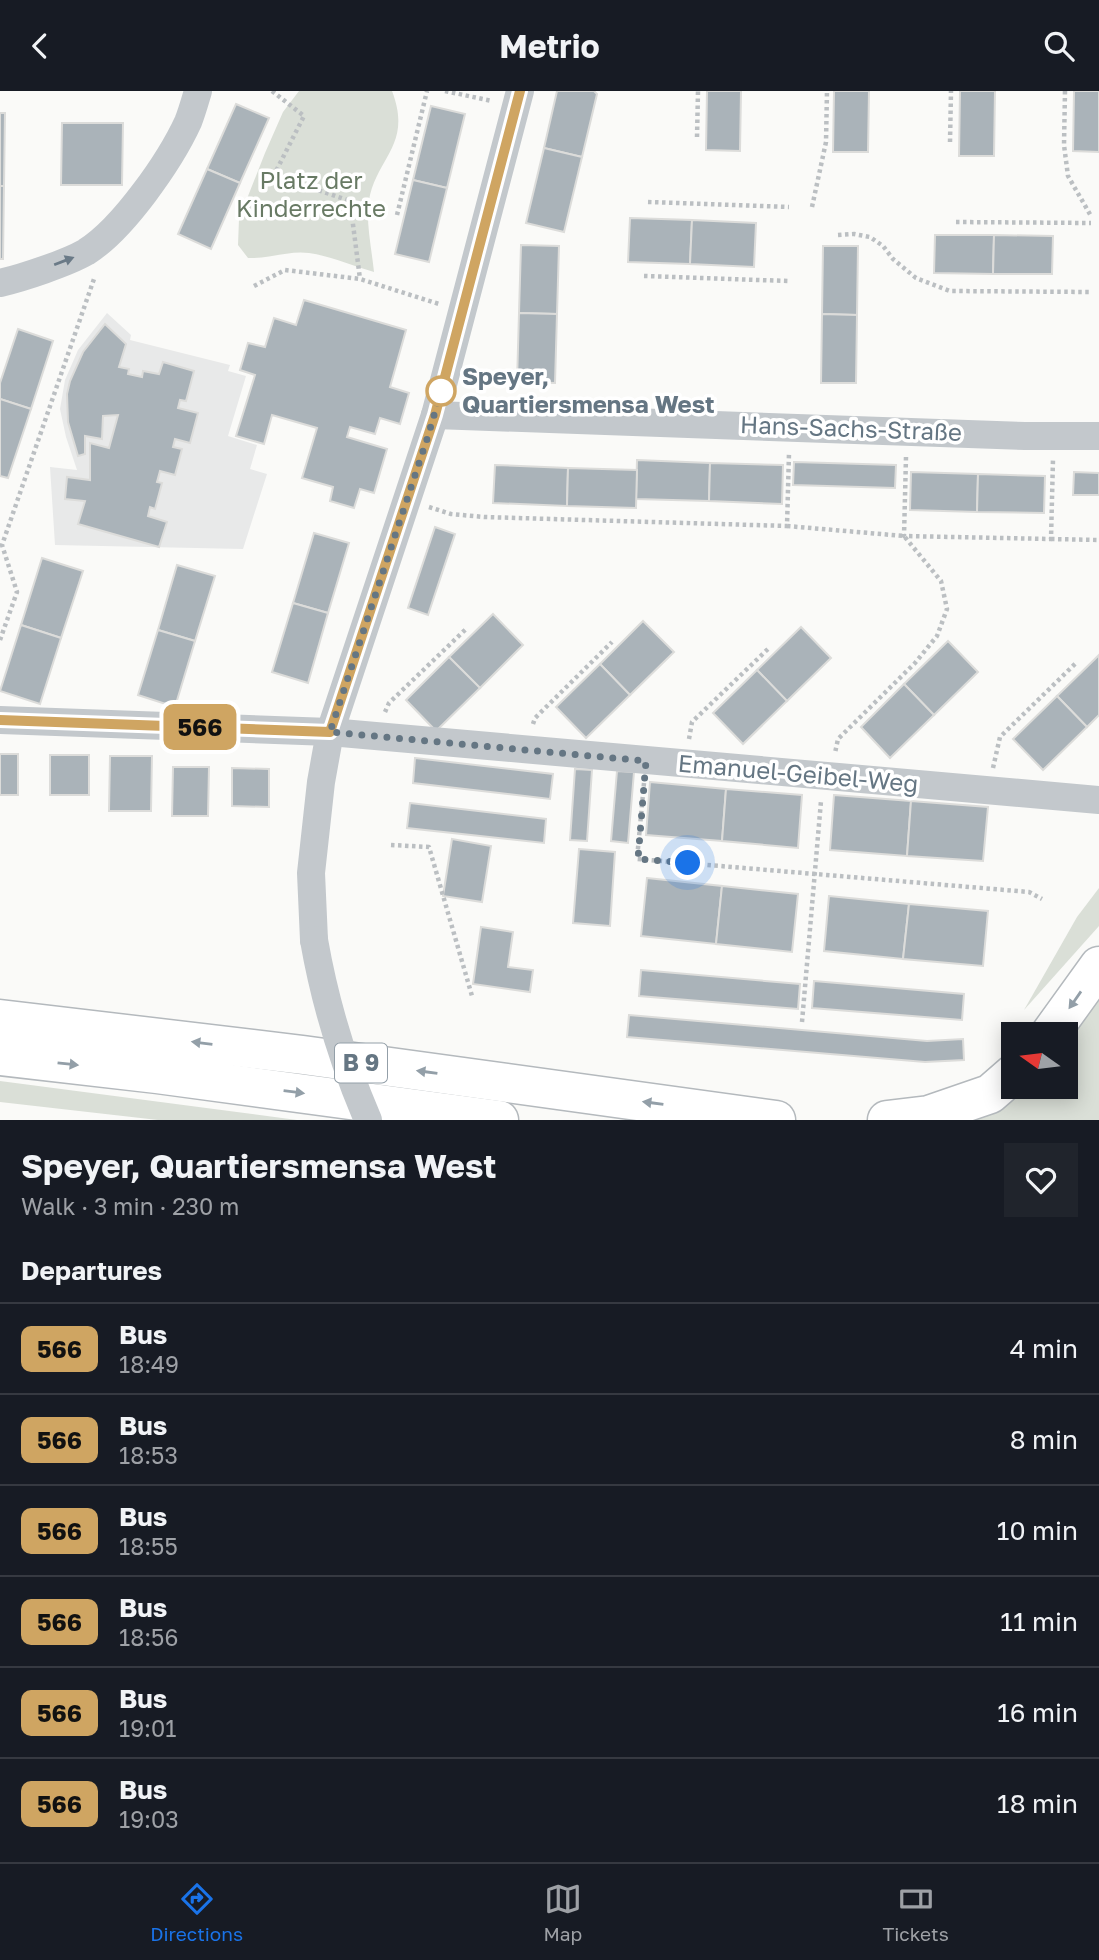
<!DOCTYPE html>
<meta charset="utf-8">
<style>
body{margin:0;font-family:"Golos Text",sans-serif;background:#20242c;color:#f1f3f6;height:100vh;display:flex;flex-direction:column;font-size:26px;white-space:nowrap}
*{box-sizing:border-box;margin:0}
p{font-size:23px;color:#9ea1a6}
.icon{flex:none;width:38px;height:38px;fill:none;stroke:currentColor;stroke-width:2;stroke-linecap:round;stroke-linejoin:round}
.map{position:relative;height:1029px;overflow:hidden}
.details{display:flex;flex-direction:column;background:#171b24;flex:1}
.details>*{flex:none}
.badge{padding:0 14px;border-radius:10px;font-size:24px;line-height:46px}
.needle{width:46px;rotate:284deg}
.tools{position:absolute;left:1001px;top:931px;display:grid;gap:14px}
.tools a{display:grid;place-items:center;width:77px;height:77px;border-radius:0px;background:#171b24;box-shadow:0 4px 18px #0003;font-size:35px}
.you{position:absolute;width:35px;height:35px;margin:-18px;border:5px solid #fff;border-radius:50%;background:#1a73e8;box-shadow:0 0 0 10px #1a73e833}
.map>.badge{position:absolute;translate:-50% -50%;box-shadow:0 0 0 4px #fff}
h2{padding:0 21px;font-size:26px;line-height:63px}
.round{display:grid;place-items:center;flex:none;width:74px;height:74px;border-radius:0px;background:#20242c}
.summary{display:flex;align-items:center;justify-content:space-between;height:119px;padding:0 21px}
h1{font-size:33px;font-weight:700;line-height:52px}
ul{padding:0;list-style:none}
li{display:flex;align-items:center;gap:21px;height:91px;padding:0 21px;border-top:2px solid #363941}
li div{flex:1}
li b{display:block;font-size:26px}
li em{font-style:normal}
li .badge{min-width:77px;font-weight:700;text-align:center}
header{display:flex;justify-content:space-between;align-items:center;height:91px;padding:0 21px;background:#171b24;font-size:32px;font-weight:700}
.tabs{display:flex;justify-content:space-around;align-items:center;height:98px;border-top:2px solid #363941;background:#171b24;font-size:19px;color:#9ea1a6}
.tabs a{display:grid;justify-items:center;gap:4px}
.tabs .on{color:#1a73e8}
.map>svg:first-child{display:block}
.built{fill:#e8e9e9}
.green{fill:#dadfd7}
.building{fill:#aab3b9;stroke:#dcdcda;stroke-width:2}
.lines{fill:none;stroke-linecap:round;stroke-linejoin:round}
.trunk-casing{stroke:#b4b9bd;stroke-width:41}
.path{stroke:#bbbfc2;stroke-width:4.5;stroke-dasharray:3.5 3.5;stroke-linecap:butt}
.minor{stroke:#c3c8cc;stroke-width:28}
.trunk{stroke:#fff;stroke-width:38}
.minor-bridge{stroke:#c3c8cc;stroke-width:28}
.oneway{fill:#6a7a87}
.oneway2{fill:#939fa8}
.line-casing{stroke:#fff;stroke-width:16}
.line{stroke:#cfa562;stroke-width:10}
.walk{stroke:#657683;stroke-width:7;stroke-dasharray:0 12.6}
.stop-dot{fill:#fff;stroke:#cfa562;stroke-width:3.5}
.labels{text-anchor:middle;stroke-width:7;stroke-linejoin:round;paint-order:stroke}
.shield{fill:#fff;stroke:#939fa8;stroke-width:2}
.shield-label{font-size:23px;font-weight:bold;fill:#657683}
.park-label{font-size:24px;fill:#687a64;stroke:#fff}
.stop-label{font-size:24px;font-weight:bold;fill:#657683;stroke:#fff;text-anchor:start}
.street-label{font-size:24px;fill:#657683;stroke:#fff}
</style>
<header><svg class="icon" aria-label="back" viewBox="0 0 24 24"><path d="M15 5l-7 7 7 7"/></svg>Metrio<svg class="icon" aria-label="search" viewBox="0 0 24 24"><circle cx="10" cy="10" r="6"/><path d="M15 15l6 6"/></svg></header>
<div class="map">
<svg width="1099" height="1029" viewBox="0 0 1099 1029">
<rect width="100%" height="100%" fill="#fafaf8"/>
<polygon class="built" points="107,222 131,244 130,249 230,274 228,280 246,285 228,345 257,354 250,378 267,383 243,458 55,454 50,376 77,379 66,346 60,318 65,289 78,259"/>
<g class="green">
<path d="M299,0H392C414,57 372,68 368,117C367,137 372,161 374,181C353,175 331,165 309,162C290,159 269,168 248,167L238,154L239,128L265,62L283,21Z"/>
<polygon points="1099,797 1099,835 1024,919 1077,826"/>
<polygon points="1099,896 1099,1029 962,1029 1019,996 1066,996 1066,944"/>
<polygon points="0,990 297,1029 158,1029 0,1011"/>
</g>
<g class="building">
<polygon points="557,0 594,0 597,3 582,66 544,57"/>
<polygon points="707,0 741,0 740,60 706,59"/>
<polygon points="834,0 869,0 868,61 833,61"/>
<polygon points="960,0 995,0 994,65 959,65"/>
<polygon points="1074,0 1099,0 1099,61 1073,60"/>
<polygon points="236,13 269,27 240,92 207,78"/>
<polygon points="431,15 465,23 447,97 413,89"/>
<polygon points="0,22 5,22 4,95 0,95"/>
<polygon points="62,32 123,32 122,94 61,94"/>
<polygon points="544,57 582,66 564,141 526,132"/>
<polygon points="207,78 240,92 211,158 178,143"/>
<polygon points="413,89 447,97 429,171 395,163"/>
<polygon points="0,95 4,95 3,168 0,168"/>
<polygon points="630,127 692,129 690,173 628,171"/>
<polygon points="692,129 756,132 754,176 690,173"/>
<polygon points="935,144 994,144 993,183 934,182"/>
<polygon points="994,144 1053,145 1052,183 993,183"/>
<polygon points="521,154 559,155 557,223 519,222"/>
<polygon points="823,155 858,155 857,224 822,223"/>
<polygon points="304,209 406,239 390,296 409,302 400,333 380,327 375,343 350,336 347,346 387,358 374,402 360,398 354,417 330,410 333,396 302,387 317,337 272,324 264,353 236,345 255,284 240,279 248,252 265,256 274,227 296,234"/>
<polygon points="519,222 557,223 555,292 517,291"/>
<polygon points="822,223 857,224 856,292 821,292"/>
<polygon points="105,233 126,253 119,276 129,278 128,283 142,286 143,280 159,283 163,271 194,280 186,310 180,309 178,317 198,322 190,352 175,348 173,356 182,358 175,384 160,380 157,391 162,392 155,418 150,416 148,425 167,431 159,456 78,433 85,410 65,408 67,386 90,389 90,352 109,357 118,324 103,325 102,348 85,345 85,363 78,365 68,331 67,303 70,290 83,261"/>
<polygon points="18,238 53,250 31,318 0,308 0,292"/>
<polygon points="0,308 31,318 8,387 0,385"/>
<polygon points="637,369 710,372 709,410 636,408"/>
<polygon points="794,371 896,374 895,397 793,394"/>
<polygon points="710,372 783,374 782,413 709,410"/>
<polygon points="495,374 568,377 567,415 493,412"/>
<polygon points="568,377 637,379 636,417 567,415"/>
<polygon points="911,381 978,383 977,421 910,419"/>
<polygon points="1074,381 1099,382 1099,404 1073,404"/>
<polygon points="978,383 1045,385 1044,422 977,421"/>
<polygon points="435,436 455,443 428,524 408,517"/>
<polygon points="314,442 349,452 328,522 293,512"/>
<polygon points="42,467 83,480 61,547 21,534"/>
<polygon points="177,474 215,485 195,550 158,539"/>
<polygon points="293,512 328,522 308,592 272,581"/>
<polygon points="493,523 523,554 480,597 449,566"/>
<polygon points="643,530 674,561 630,604 600,573"/>
<polygon points="21,534 61,547 40,613 0,600"/>
<polygon points="801,536 831,567 787,610 757,579"/>
<polygon points="158,539 195,550 175,616 138,604"/>
<polygon points="948,550 978,581 934,624 904,593"/>
<polygon points="1099,564 1099,624 1087,636 1057,605"/>
<polygon points="449,566 480,597 436,640 406,609"/>
<polygon points="600,573 630,604 586,647 556,616"/>
<polygon points="757,579 787,610 743,653 713,622"/>
<polygon points="904,593 934,624 890,667 861,636"/>
<polygon points="1057,605 1087,636 1043,679 1013,648"/>
<rect x="0" y="663" width="18" height="41"/>
<rect x="50" y="664" width="39" height="40"/>
<polygon points="110,665 152,665 151,720 109,720"/>
<polygon points="415,667 553,683 550,708 413,692"/>
<polygon points="173,676 209,676 208,725 172,725"/>
<polygon points="232,677 269,678 269,716 232,715"/>
<polygon points="575,678 592,679 587,750 570,749"/>
<polygon points="617,680 634,681 628,752 611,750"/>
<polygon points="650,691 726,698 722,750 646,744"/>
<polygon points="726,698 802,704 798,757 722,750"/>
<polygon points="834,704 911,710 907,765 830,759"/>
<polygon points="911,710 988,716 983,770 907,765"/>
<polygon points="410,712 546,728 544,752 407,737"/>
<polygon points="452,748 491,755 482,811 443,805"/>
<polygon points="579,758 615,761 610,835 573,832"/>
<polygon points="647,787 722,795 716,853 641,845"/>
<polygon points="722,795 798,803 792,861 716,853"/>
<polygon points="829,805 909,813 903,868 824,860"/>
<polygon points="909,813 988,820 983,875 903,868"/>
<polygon points="481,836 513,841 508,876 533,879 530,901 473,893"/>
<polygon points="641,879 800,893 798,918 639,905"/>
<polygon points="814,890 964,903 962,929 812,917"/>
<polygon points="629,924 927,950 963,948 964,969 925,971 627,946"/>
</g>
<g class="lines">
<defs>
<g id="trunk">
<polyline points="0,928 303,964 776,1029"/>
<polyline points="1050,943 1099,875"/>
<polyline points="0,965 157,983 499,1029"/>
<polyline points="887,1029 929,1024 990,1003 1013,983"/>
</g>
</defs>
<use href="#trunk" class="trunk-casing"/>
<g class="path">
<polyline points="272,0 304,25 274,84 350,110 360,188"/>
<polyline points="445,0 492,10"/>
<polyline points="1065,0 1064,54 1068,85 1091,125"/>
<polyline points="697,46 698,0"/>
<polyline points="950,51 951,0"/>
<polyline points="648,111 789,116"/>
<polyline points="812,116 826,51 827,0"/>
<polyline points="397,124 427,0"/>
<polyline points="956,131 1091,132"/>
<polyline points="838,144 854,143 870,146 883,155 893,168 916,187 950,200 1090,201"/>
<polyline points="644,185 788,190"/>
<polyline points="254,195 285,179 360,188 439,213"/>
<polyline points="906,366 904,445 1051,448 1053,368"/>
<polyline points="429,416 451,423 484,426 787,435 789,362"/>
<polyline points="787,435 904,445 941,490 947,518 937,545 915,572 838,648 835,662"/>
<polyline points="1051,448 1099,449"/>
<polyline points="0,549 17,501 2,454 95,185"/>
<polyline points="385,621 389,612 467,537"/>
<polyline points="533,633 535,627 612,551"/>
<polyline points="689,648 692,631 770,556"/>
<polyline points="993,677 1000,646 1077,571"/>
<polyline points="644,692 637,768 1029,801 1042,808"/>
<polyline points="391,754 429,756 472,905"/>
<polyline points="802,931 821,710"/>
</g>
<g class="minor">
<path d="M0,192C22,187 67,172 86,161C123,138 170,70 188,31C192,21 195,10 198,0"/>
<polyline points="435,324 1025,345 1099,345"/>
<polyline points="0,629 330,641 1099,709"/>
<polyline points="314,849 311,782 321,691 330,641 435,324 520,0"/>
</g>
<use href="#trunk" class="trunk"/>
<path class="minor-bridge" d="M314,849C325,912 343,971 368,1029"/>
</g>
<defs><path id="oneway-solid" d="M-6-.8H1V-3.2L6.5 0L1 3.2V.8H-6Z" transform="scale(1.75)"/></defs>
<use class="oneway" href="#oneway-solid" transform="translate(64 170) rotate(-21)"/>
<g class="oneway2">
<use href="#oneway-solid" transform="translate(1075 909) rotate(125)"/>
<use href="#oneway-solid" transform="translate(202 952) rotate(-173)"/>
<use href="#oneway-solid" transform="translate(68 973) rotate(6)"/>
<use href="#oneway-solid" transform="translate(427 981) rotate(-172)"/>
<use href="#oneway-solid" transform="translate(294 1001) rotate(7)"/>
<use href="#oneway-solid" transform="translate(653 1012) rotate(-172)"/>
</g>
<g class="lines">
<defs>
<polyline id="line" points="0,629 330,641 435,324 520,0"/>
</defs>
<use href="#line" class="line-casing"/>
<use href="#line" class="line"/>
<polyline class="walk" points="441,300 428,345 330,641 646,670 638,768 688,772"/>
</g>
<circle class="stop-dot" cx="441" cy="300" r="14"/>
<g class="labels">
<rect class="shield" x="335" y="952.5" width="52" height="39" rx="5"/>
<g class="shield-label">
<text x="361" y="980">B 9</text>
</g>
<g class="park-label">
<text x="311" y="98">Platz der<tspan x="311" dy="28">Kinderrechte</tspan></text>
</g>
<g class="stop-label">
<text x="462" y="294">Speyer,<tspan x="462" dy="28">Quartiersmensa West</tspan></text>
</g>
<g class="street-label">
<text transform="translate(851 338) rotate(2)" y="8">Hans-Sachs-Straße</text>
<text transform="translate(798 683) rotate(5)" y="8">Emanuel-Geibel-Weg</text>
</g>
</g>
</svg>
<div class="tools">
<a><svg class="needle" viewBox="-14 -14 28 28"><path d="M0-13l5 13h-10z" fill="#e53935"/><path d="M0 13l5-13h-10z" fill="#9ea1a6"/></svg></a>
</div>
<div class="you" style="left:688px;top:772px"></div>
<b class="badge" style="left:200px;top:636px;background:#cfa562;color:#111">566</b>
</div>
<section class="details">
<div class="summary"><div><h1>Speyer, Quartiersmensa West</h1><p>Walk · 3 min · 230 m</p></div><a class="round"><svg class="icon" aria-label="heart" viewBox="0 0 24 24"><path d="M12 20l-8-8c-3-5 5-10 8-4 3-6 11-1 8 4z"/></svg></a></div>
<h2>Departures</h2>
<ul>
<li><span class="badge" style="background:#cfa562;color:#111">566</span><div><b>Bus</b><p>18:49</p></div><em>4 min</em></li>
<li><span class="badge" style="background:#cfa562;color:#111">566</span><div><b>Bus</b><p>18:53</p></div><em>8 min</em></li>
<li><span class="badge" style="background:#cfa562;color:#111">566</span><div><b>Bus</b><p>18:55</p></div><em>10 min</em></li>
<li><span class="badge" style="background:#cfa562;color:#111">566</span><div><b>Bus</b><p>18:56</p></div><em>11 min</em></li>
<li><span class="badge" style="background:#cfa562;color:#111">566</span><div><b>Bus</b><p>19:01</p></div><em>16 min</em></li>
<li><span class="badge" style="background:#cfa562;color:#111">566</span><div><b>Bus</b><p>19:03</p></div><em>18 min</em></li>
</ul>
</section>
<nav class="tabs">
<a class="on"><svg class="icon" aria-label="directions" viewBox="0 0 24 24"><path d="M12 3l9 9-9 9-9-9zM9 14v-3h6M13 9l2 2-2 2"/></svg>Directions</a>
<a><svg class="icon" aria-label="map" viewBox="0 0 24 24"><path d="M3 6l6-2 6 2 6-2v14l-6 2-6-2-6 2zM9 4v14M15 6v14"/></svg>Map</a>
<a><svg class="icon" aria-label="tickets" viewBox="0 0 24 24"><path d="M3 7h18v10H3zM15 7v10"/></svg>Tickets</a>
</nav>
